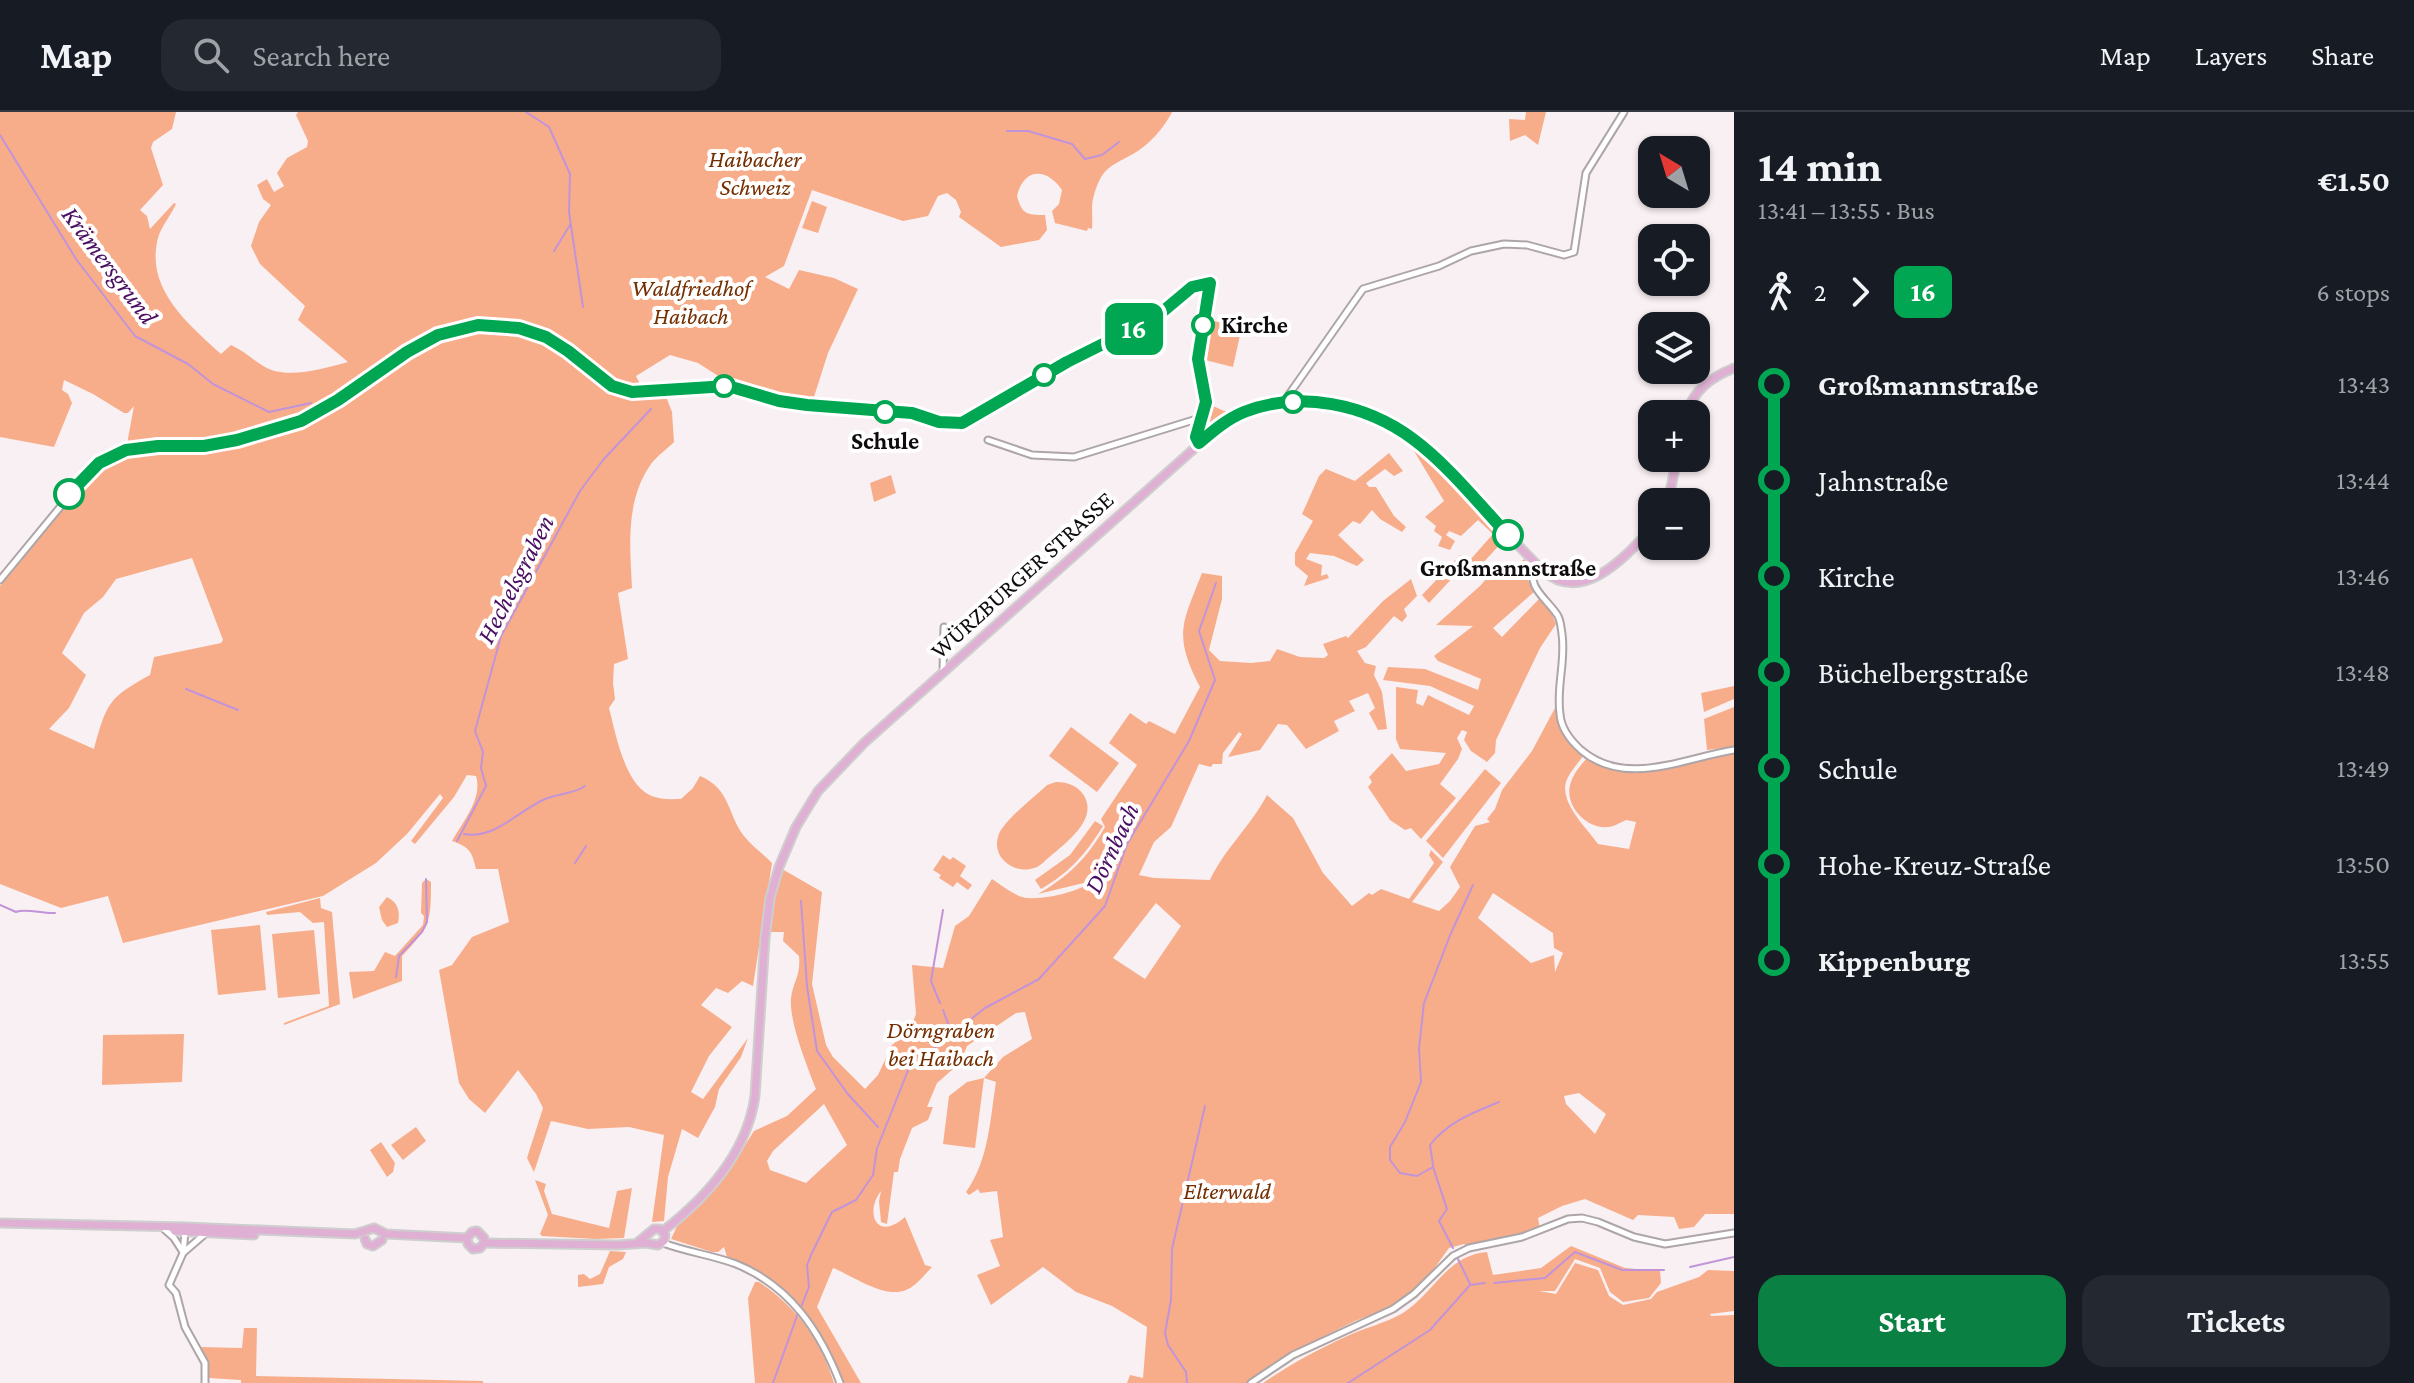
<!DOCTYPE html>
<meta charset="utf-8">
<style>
body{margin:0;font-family:"Crimson Pro",serif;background:#242831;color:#f1f3f6;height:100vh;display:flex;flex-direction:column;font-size:30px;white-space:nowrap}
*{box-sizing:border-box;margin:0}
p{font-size:26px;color:#9ea1a6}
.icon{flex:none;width:44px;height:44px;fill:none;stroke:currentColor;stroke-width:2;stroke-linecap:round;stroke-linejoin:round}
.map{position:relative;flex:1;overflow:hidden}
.panel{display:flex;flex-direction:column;background:#171b24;width:680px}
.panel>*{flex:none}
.badge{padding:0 16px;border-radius:12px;font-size:28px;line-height:52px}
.needle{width:52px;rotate:322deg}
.buttons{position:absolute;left:1638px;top:24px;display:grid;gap:16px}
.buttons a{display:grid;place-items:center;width:72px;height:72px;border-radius:16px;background:#171b24;box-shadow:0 2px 6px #0004;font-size:40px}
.map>.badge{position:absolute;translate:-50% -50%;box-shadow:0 0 0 4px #fff}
.legs{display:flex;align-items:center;gap:12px;height:88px;padding:0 24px;font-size:26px}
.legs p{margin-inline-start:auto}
.overview{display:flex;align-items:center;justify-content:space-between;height:136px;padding:0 24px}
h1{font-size:44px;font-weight:700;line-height:60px}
.button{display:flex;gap:16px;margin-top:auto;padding:16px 24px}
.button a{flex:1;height:92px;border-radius:24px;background:#0b8043;color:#fff;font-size:32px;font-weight:700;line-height:92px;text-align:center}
.button a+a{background:#242831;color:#f1f3f6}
ul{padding:0 24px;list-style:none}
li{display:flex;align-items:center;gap:28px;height:96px;font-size:30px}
li i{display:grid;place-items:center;width:12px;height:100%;margin:0 10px;background:currentColor}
li i::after{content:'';width:20px;height:20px;margin:-10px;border:6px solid;border-radius:50%;background:#171b24}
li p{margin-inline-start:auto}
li:first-child i{background:linear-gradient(#0000 50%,currentColor 0)}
li:last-child i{background:linear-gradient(currentColor 50%,#0000 0)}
header{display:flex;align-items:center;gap:48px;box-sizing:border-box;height:112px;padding:0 40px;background:#171b24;border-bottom:2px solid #363941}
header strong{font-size:38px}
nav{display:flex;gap:44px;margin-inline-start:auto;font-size:28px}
.search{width:560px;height:72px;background:#242831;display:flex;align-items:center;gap:20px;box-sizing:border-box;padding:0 28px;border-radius:24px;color:#9ea1a6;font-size:30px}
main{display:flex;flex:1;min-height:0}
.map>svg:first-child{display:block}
.green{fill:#f8ad8a;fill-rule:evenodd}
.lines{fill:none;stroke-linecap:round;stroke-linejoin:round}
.stream{stroke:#c194d9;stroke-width:2}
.minor-casing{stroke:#ada5a7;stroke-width:9}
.major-casing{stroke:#cfcecf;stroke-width:11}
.minor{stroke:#fff;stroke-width:5}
.major{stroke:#dfb0d3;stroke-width:7}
.line-1-casing{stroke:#fff;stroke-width:18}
.line-1{stroke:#00a651;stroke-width:12}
.stop-1-dot{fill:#fff;stroke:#00a651;stroke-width:4}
.labels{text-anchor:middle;stroke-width:8;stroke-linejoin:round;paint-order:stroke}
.park-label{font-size:24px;font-style:italic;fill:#742e01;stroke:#fff}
.stop-label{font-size:24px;font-weight:bold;fill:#0f0c0d;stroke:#fff}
.street-label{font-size:24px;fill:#0f0c0d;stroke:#fff}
.water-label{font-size:26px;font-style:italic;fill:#4a0f62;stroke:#fff}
</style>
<header>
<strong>Map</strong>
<div class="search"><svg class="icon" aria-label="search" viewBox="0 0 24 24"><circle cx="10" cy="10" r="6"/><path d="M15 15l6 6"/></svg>Search here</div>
<nav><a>Map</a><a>Layers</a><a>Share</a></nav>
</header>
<main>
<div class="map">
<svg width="1734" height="1271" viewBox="0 0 1734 1271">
<rect width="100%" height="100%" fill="#f9f0f3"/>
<g class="green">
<path d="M0,0H176L172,17L153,30L151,36L163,73L140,98L147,104L150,117L174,91L176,92C171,103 161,115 158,126C145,176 187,211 221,242L231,233C244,239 253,248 265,255C288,268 324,256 348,250L298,208L305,194L260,152L251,134L259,110L271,93L263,87L257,73L267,67L274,80L284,74L277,61L287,46L307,35L308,29L296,3L298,0H1172C1164,16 1149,33 1133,42C1109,55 1101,56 1093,87C1091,96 1093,105 1092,117L1088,116L1087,119L1055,111L1052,99L1059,92L1062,78C1047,56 1024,55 1017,84C1022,102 1026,103 1045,103L1047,118L1039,128L1001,135L959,105L961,100L956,88L947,81L938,84L928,104L903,109L812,78L784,154L765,165L789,177L799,158L834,166L858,177L828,241L812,291L726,269L698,251L670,243L636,264L645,283L665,282L672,300L674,330C667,337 657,344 651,352C625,389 630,434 632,476L618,481L628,547L614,552L613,571L615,587L609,596C616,622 625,677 655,685C663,688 673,687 681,687L693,676L700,664C731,677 727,702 744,724C752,734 763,742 772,751L753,874L742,869L728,881L716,876L701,893L732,915L709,944L691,980L703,987L748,926L741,945L719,977L715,995L698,1026L682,1017L668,1065L664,1109L652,1110L664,1023L629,1015L588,1017L551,1009L534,1060L527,1046L543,996L536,982L518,958L485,1001L469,987L459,971L439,858L452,853L472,825L509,810L498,757H476C472,739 469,735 452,729C463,710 483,686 476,664L467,663L454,685L415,732L411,729L443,686L440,682L407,722L376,751L323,784L123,831L108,784L61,796L0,772V474L41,422L99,355L119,344L154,342L202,328L159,327L127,332L134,294L128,301H124L93,282L64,268L62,278L68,282L72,291L54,335L0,325ZM192,446L223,528L221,531L154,545L150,563C108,586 107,591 94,637L49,617L69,596L86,563L62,541L84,501L103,485L116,467Z"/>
<polygon points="1526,0 1546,0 1538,33 1525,23 1510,29 1509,7 1525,8"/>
<polygon points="812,89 827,95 818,121 802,116"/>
<polygon points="1207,208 1242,214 1233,255 1201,247"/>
<polygon points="1209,292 1224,299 1239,299 1203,322"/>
<polygon points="1411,334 1452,370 1504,428 1469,466 1458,460 1429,491 1422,483 1460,443 1470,448 1493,422 1478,408 1461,424 1449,419 1446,423 1455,429 1450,438 1438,434 1442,425 1434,419 1436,414 1425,405 1444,389"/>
<polygon points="1389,341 1403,359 1394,364 1385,357 1366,371 1369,375 1376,375 1394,404 1406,415 1402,420 1380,407 1372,398 1360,412 1353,409 1338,423 1364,448 1357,454 1334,444 1310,441 1306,447 1322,453 1321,464 1327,462 1329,466 1304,474 1308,464 1295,453 1295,441 1313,409 1302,402 1319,364 1326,357 1355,369"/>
<polygon points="891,363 896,381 874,390 870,371"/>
<polygon points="1524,447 1529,452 1528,468 1534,480 1493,516 1502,525 1539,487 1552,502 1556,512 1540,536 1496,628 1495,641 1487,650 1471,639 1464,628 1467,620 1462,618 1457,626 1462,637 1458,647 1440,672 1456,686 1421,727 1411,716 1405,718 1390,708 1368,675 1372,670 1369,665 1392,641 1406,659 1439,652 1446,641 1400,637 1396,627 1396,575 1418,578 1416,591 1423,594 1428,583 1469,603 1474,594 1430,574 1383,568 1388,555 1425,557 1478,578 1481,567 1438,549 1434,544 1473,514 1436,513 1480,474 1501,450 1511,459"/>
<path d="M1202,461L1222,464V487L1209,538L1220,549L1251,551L1270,549L1277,537L1300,545L1324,546L1328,543L1323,532L1346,524L1348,526L1383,489L1411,467L1417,484L1404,497L1407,504L1402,510L1394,504L1366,535L1357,539L1365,551L1376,554L1374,563L1382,580L1387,617L1378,618L1369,601L1375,596L1368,581L1349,589L1355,599L1334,609L1339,619L1306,637L1287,613L1278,612L1260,638L1228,645L1242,622L1239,620L1223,641L1222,652H1213L1211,655L1199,652L1171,715L1154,730L1139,763L1154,766L1210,768C1225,736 1251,714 1267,683L1293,706L1323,761L1352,794L1369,781L1372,783L1381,777L1409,787L1434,751L1429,743L1431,738L1443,750L1412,790L1439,799L1450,789L1460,775L1450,755L1475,714L1490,710L1487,707L1495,697L1502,678L1532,639L1556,594L1561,619L1584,643C1578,651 1569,661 1566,670C1560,692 1587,716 1598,732L1629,737L1636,710L1626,708C1621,710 1614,715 1608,715C1587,717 1565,695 1570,673C1573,662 1580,654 1587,646L1606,655L1636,660L1734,640V1102H1705L1694,1115L1679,1117L1674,1105L1638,1103L1633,1108L1585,1087L1562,1094L1538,1106L1540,1117L1535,1120L1468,1135L1464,1132L1449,1136L1431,1161L1414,1179L1393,1194L1355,1209L1286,1243L1247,1271H1127L1130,1263L1143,1266L1147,1215L1112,1194L1076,1180L1043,1155L991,1193L977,1163L1000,1154L990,1128L1003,1125L997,1079L980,1081L978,1077L969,1083L966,1080C989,1048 990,1007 996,970L984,966L975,1036L943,1032L949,984L967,970L984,966L1003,945L1032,927L1025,900L1016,901L967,934L960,951L937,971L927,995H933L928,1008L912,1016L900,1047L898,1060H894L887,1112L881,1110L879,1089L881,1079C865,1099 875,1131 905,1105L925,1153L932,1155C926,1161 920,1169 913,1174C890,1192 856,1165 833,1156L817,1195L861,1271H844C817,1209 791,1172 727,1145L724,1135L718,1140H712L671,1127L679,1110L727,1062L754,1019L787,1004L816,977C807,954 789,910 791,886C793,870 801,864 799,844L783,829L784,820H770L773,786L782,757L822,780L812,872L826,933L833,945L865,977L878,963L892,933L910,918L916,902L912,853L943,856L955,814L969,804L992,767C1001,773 1010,780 1019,784C1034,791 1081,780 1092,769L1038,782C1068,765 1088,745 1105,715L1101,707L1137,653L1109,631L1130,601L1146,612L1149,609L1175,622L1200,575C1173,523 1182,512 1202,461ZM1493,781L1553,821L1554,836L1563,841L1555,860L1554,843L1531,851L1478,806ZM1156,791L1181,814L1145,867L1113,846ZM1579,981L1606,1002L1595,1022L1566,992L1564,984ZM824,992L847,1033L806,1071L770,1058L767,1049L773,1039Z"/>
<polygon points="1734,574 1734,587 1704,600 1701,581"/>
<polygon points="1734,595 1734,635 1707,638 1704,607"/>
<polygon points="1071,615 1119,651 1097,680 1049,644"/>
<polygon points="1485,657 1501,671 1443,746 1426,729"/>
<path d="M1056,670C1067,670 1076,673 1083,682C1101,709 1061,734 1044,750C1024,769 988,749 999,722C1004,708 1035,685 1047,673Z"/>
<path d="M1095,709L1103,714C1086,742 1069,761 1041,777L1035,768L1070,743Z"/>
<polygon points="943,743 950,748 953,745 966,754 960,764 972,773 968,778 957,770 953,775 939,766 941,763 933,758"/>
<path d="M426,767L431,770C431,811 430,814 402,844V869L353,887L349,860L374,859L385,840L395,844L423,813L424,804L421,801L422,771Z"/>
<path d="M387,785C399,791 400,800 398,811L387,815L382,808L379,795Z"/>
<polygon points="320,786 321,796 332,800 340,892 284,913 284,911 329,894 324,810 313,811 300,800 267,803 266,800"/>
<polygon points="260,813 266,878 218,883 211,818"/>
<polygon points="314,818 320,882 278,886 272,822"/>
<polygon points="184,922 182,970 102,973 103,923"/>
<polygon points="416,1015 426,1029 403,1048 391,1033"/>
<polygon points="381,1030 395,1051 393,1060 387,1065 370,1038"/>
<polygon points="535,1068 546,1072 544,1079 552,1102 609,1116 617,1079 632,1076 624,1126 595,1127 542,1124 540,1122 548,1103"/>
<path d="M1571,1134L1625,1156L1660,1159L1661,1171L1649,1186L1623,1190L1610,1180L1600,1156L1575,1147L1555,1179H1539L1556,1182L1575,1151L1598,1158L1609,1184L1623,1193L1651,1187L1657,1180L1699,1165L1708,1158L1734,1159V1199L1710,1202L1711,1204L1734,1203V1271H1263C1289,1253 1317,1238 1345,1225C1364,1216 1386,1211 1403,1201C1434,1181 1447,1143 1487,1140L1493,1163L1541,1156Z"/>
<polygon points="610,1139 626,1140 623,1147 609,1155 603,1172 578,1175 578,1163 584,1162 590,1167 600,1162"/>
<path d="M755,1170H759C797,1196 820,1227 834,1271H755L748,1186Z"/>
<polygon points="244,1216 257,1216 256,1264 483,1269 483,1271 241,1271 241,1268 209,1266 209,1257 200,1235 242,1236"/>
</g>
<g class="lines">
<g class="stream">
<polyline points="526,0 549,15 570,62 569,100 583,195"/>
<polyline points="1007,19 1028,19 1072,32 1085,47 1102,43 1119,30"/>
<polyline points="0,23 76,147 135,224 188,252 213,272 269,300 311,291"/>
<polyline points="554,139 570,113"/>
<polyline points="186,577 238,598"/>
<path d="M464,722C493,728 517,700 543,688C556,681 573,683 585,674"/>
<polyline points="457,729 486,674 481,656 483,640 475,619 501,524 580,379 603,348 651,297"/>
<polyline points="575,751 586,734"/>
<polyline points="801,789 807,874 817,939 847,981 878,1015"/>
<path d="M0,793L16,800C25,796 43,802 55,801"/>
<polyline points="396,865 399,844 422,820 427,810 426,767"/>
<polyline points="940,891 931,869 943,798"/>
<polyline points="943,898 952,922"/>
<polyline points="878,1034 909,956 985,896 1039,867 1105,794 1127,732 1189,629 1215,568 1199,519 1216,471"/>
<path d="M1433,1053L1430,1033C1448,1010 1472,1001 1499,990"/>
<polyline points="1453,1136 1439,1109 1447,1097 1433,1055 1417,1064 1400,1061 1390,1048 1390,1035 1405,1010 1421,970 1419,936 1424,891 1451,821 1473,773"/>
<polyline points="1458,1147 1470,1172"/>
<polyline points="1690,1155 1734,1145"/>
<polyline points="1494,1171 1545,1166 1575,1140 1622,1158 1664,1158"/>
<polyline points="801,1195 809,1175 807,1153 811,1143 832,1100 856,1088 873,1063 877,1036"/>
<polyline points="773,1271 798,1201"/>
<polyline points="1187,1271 1186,1260 1168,1233 1165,1221 1171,1188 1172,1137 1205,994"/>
<polyline points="1348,1271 1430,1218 1470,1173 1485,1171"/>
</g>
<defs>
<g id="minor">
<polyline points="1283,291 1363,177 1439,154 1471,139 1504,132 1527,133 1564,143 1574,140 1586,61 1624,0"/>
<polyline points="988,328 1032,343 1074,345 1200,306 1196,325 1199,331"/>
<path d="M1536,452C1524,475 1548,487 1558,504C1561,510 1561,516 1562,522C1566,549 1556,575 1560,602C1561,617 1570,628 1581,638C1625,676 1684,646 1734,638"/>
<polyline points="0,468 89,360 110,344 147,335 204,334 237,328 301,309 338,288 407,240 438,223 478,213 519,216 546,225 568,239 612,274 632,280 728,274 779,289 807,293 912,301 939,310 962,311 973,306"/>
<polyline points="943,560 944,515"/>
<polyline points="165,1118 174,1126 183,1140"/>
<polyline points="185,1120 183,1141 169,1173 176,1181 185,1215 205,1251 205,1271"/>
<path d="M663,1131C687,1140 712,1143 736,1152C790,1174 820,1219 840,1271"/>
<polyline points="184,1140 206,1121"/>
<polyline points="1251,1271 1293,1243 1393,1197 1414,1182 1453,1144 1469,1136 1522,1125 1568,1107 1582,1106 1598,1110 1634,1125 1665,1132 1734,1121"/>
</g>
<g id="major">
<path d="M1686,302C1694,278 1711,265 1734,256"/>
<polyline points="1668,390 1677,346"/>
<polyline points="0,1111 186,1115 355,1122 374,1116 386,1122 467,1126"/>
<polyline points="175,1119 254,1123"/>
<path d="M663,1119C707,1085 747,1041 755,984L765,826L770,786L779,755L796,715L818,679L864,631L1215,318C1282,271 1368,287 1427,339L1542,458C1582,494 1625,445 1652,416"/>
<polyline points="467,1126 468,1132 473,1137 480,1136 484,1131"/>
<polyline points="467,1126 472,1120 477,1119 484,1126"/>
<polyline points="365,1127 367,1132 373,1134 382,1128"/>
<polyline points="484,1131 618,1133 646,1131 658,1133 664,1129 665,1123 660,1117 654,1117 637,1131"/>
</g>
</defs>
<use href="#minor" class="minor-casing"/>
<use href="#major" class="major-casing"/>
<use href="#minor" class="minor"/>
<use href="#major" class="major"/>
</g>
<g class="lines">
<defs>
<path id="line-1" d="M69,382L99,351L126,338L158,334H204L237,328L301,309L338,288L407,240L438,223L478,213L519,216L546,225L568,239L612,274L632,280L728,274L779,289L807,293L912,301L939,310L962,311L1067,250L1155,206L1192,175L1210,171L1198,247L1206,290L1196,325L1199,331C1213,319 1227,307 1244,300C1300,278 1366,292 1413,327C1447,352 1479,392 1508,423"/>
</defs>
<use href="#line-1" class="line-1-casing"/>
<use href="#line-1" class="line-1"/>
</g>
<g class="stop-1-dot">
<circle cx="1203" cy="213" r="10"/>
<circle cx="1044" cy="263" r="10"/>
<circle cx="724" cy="274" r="10"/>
<circle cx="1293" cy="290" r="10"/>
<circle cx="885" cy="300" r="10"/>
<circle cx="69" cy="382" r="14"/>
<circle cx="1508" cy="423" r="14"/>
</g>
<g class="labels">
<g class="park-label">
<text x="755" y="55">Haibacher<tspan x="755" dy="28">Schweiz</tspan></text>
<text x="691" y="184">Waldfriedhof<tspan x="691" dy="28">Haibach</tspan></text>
<text x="941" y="926">Dörngraben<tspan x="941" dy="28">bei Haibach</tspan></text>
<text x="1227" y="1087">Elterwald</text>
</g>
<g class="stop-label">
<text x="1221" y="221" text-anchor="start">Kirche</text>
<text x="885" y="337">Schule</text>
<text x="1508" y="464">Großmannstraße</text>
</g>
<g class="street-label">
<text transform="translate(1022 463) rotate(-42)" y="8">WÜRZBURGER STRASSE</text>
</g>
<g class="water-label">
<text transform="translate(110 153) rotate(53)" y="9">Krämersgrund</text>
<text transform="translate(515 467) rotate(-63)" y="9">Hechelsgraben</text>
<text transform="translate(1111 736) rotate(-65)" y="9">Dörnbach</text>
</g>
</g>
</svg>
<div class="buttons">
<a><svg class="needle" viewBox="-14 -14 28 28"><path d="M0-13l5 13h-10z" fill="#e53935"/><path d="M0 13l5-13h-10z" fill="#9ea1a6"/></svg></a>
<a><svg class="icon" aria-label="locate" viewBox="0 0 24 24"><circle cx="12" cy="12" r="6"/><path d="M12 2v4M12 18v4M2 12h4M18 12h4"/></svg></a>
<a><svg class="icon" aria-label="layers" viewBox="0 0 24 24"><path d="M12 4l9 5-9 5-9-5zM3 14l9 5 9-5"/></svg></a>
<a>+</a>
<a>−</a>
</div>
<b class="badge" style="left:1134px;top:217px;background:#00a651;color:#fff">16</b>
</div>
<section class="panel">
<div class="overview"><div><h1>14 min</h1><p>13:41 – 13:55 · Bus</p></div><b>€1.50</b></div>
<div class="legs"><svg class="icon" aria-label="walk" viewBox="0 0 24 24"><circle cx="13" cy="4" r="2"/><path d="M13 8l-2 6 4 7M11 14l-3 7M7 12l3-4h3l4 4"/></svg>2<svg class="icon" aria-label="forward" viewBox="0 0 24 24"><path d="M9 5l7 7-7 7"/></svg><b class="badge" style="background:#00a651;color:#fff">16</b><p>6 stops</p></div>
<ul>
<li><i style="color:#00a651"></i><b>Großmannstraße</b><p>13:43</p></li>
<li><i style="color:#00a651"></i><span>Jahnstraße</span><p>13:44</p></li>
<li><i style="color:#00a651"></i><span>Kirche</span><p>13:46</p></li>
<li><i style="color:#00a651"></i><span>Büchelbergstraße</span><p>13:48</p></li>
<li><i style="color:#00a651"></i><span>Schule</span><p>13:49</p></li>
<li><i style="color:#00a651"></i><span>Hohe-Kreuz-Straße</span><p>13:50</p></li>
<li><i style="color:#00a651"></i><b>Kippenburg</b><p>13:55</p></li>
</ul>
<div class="button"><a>Start</a><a>Tickets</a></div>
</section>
</main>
